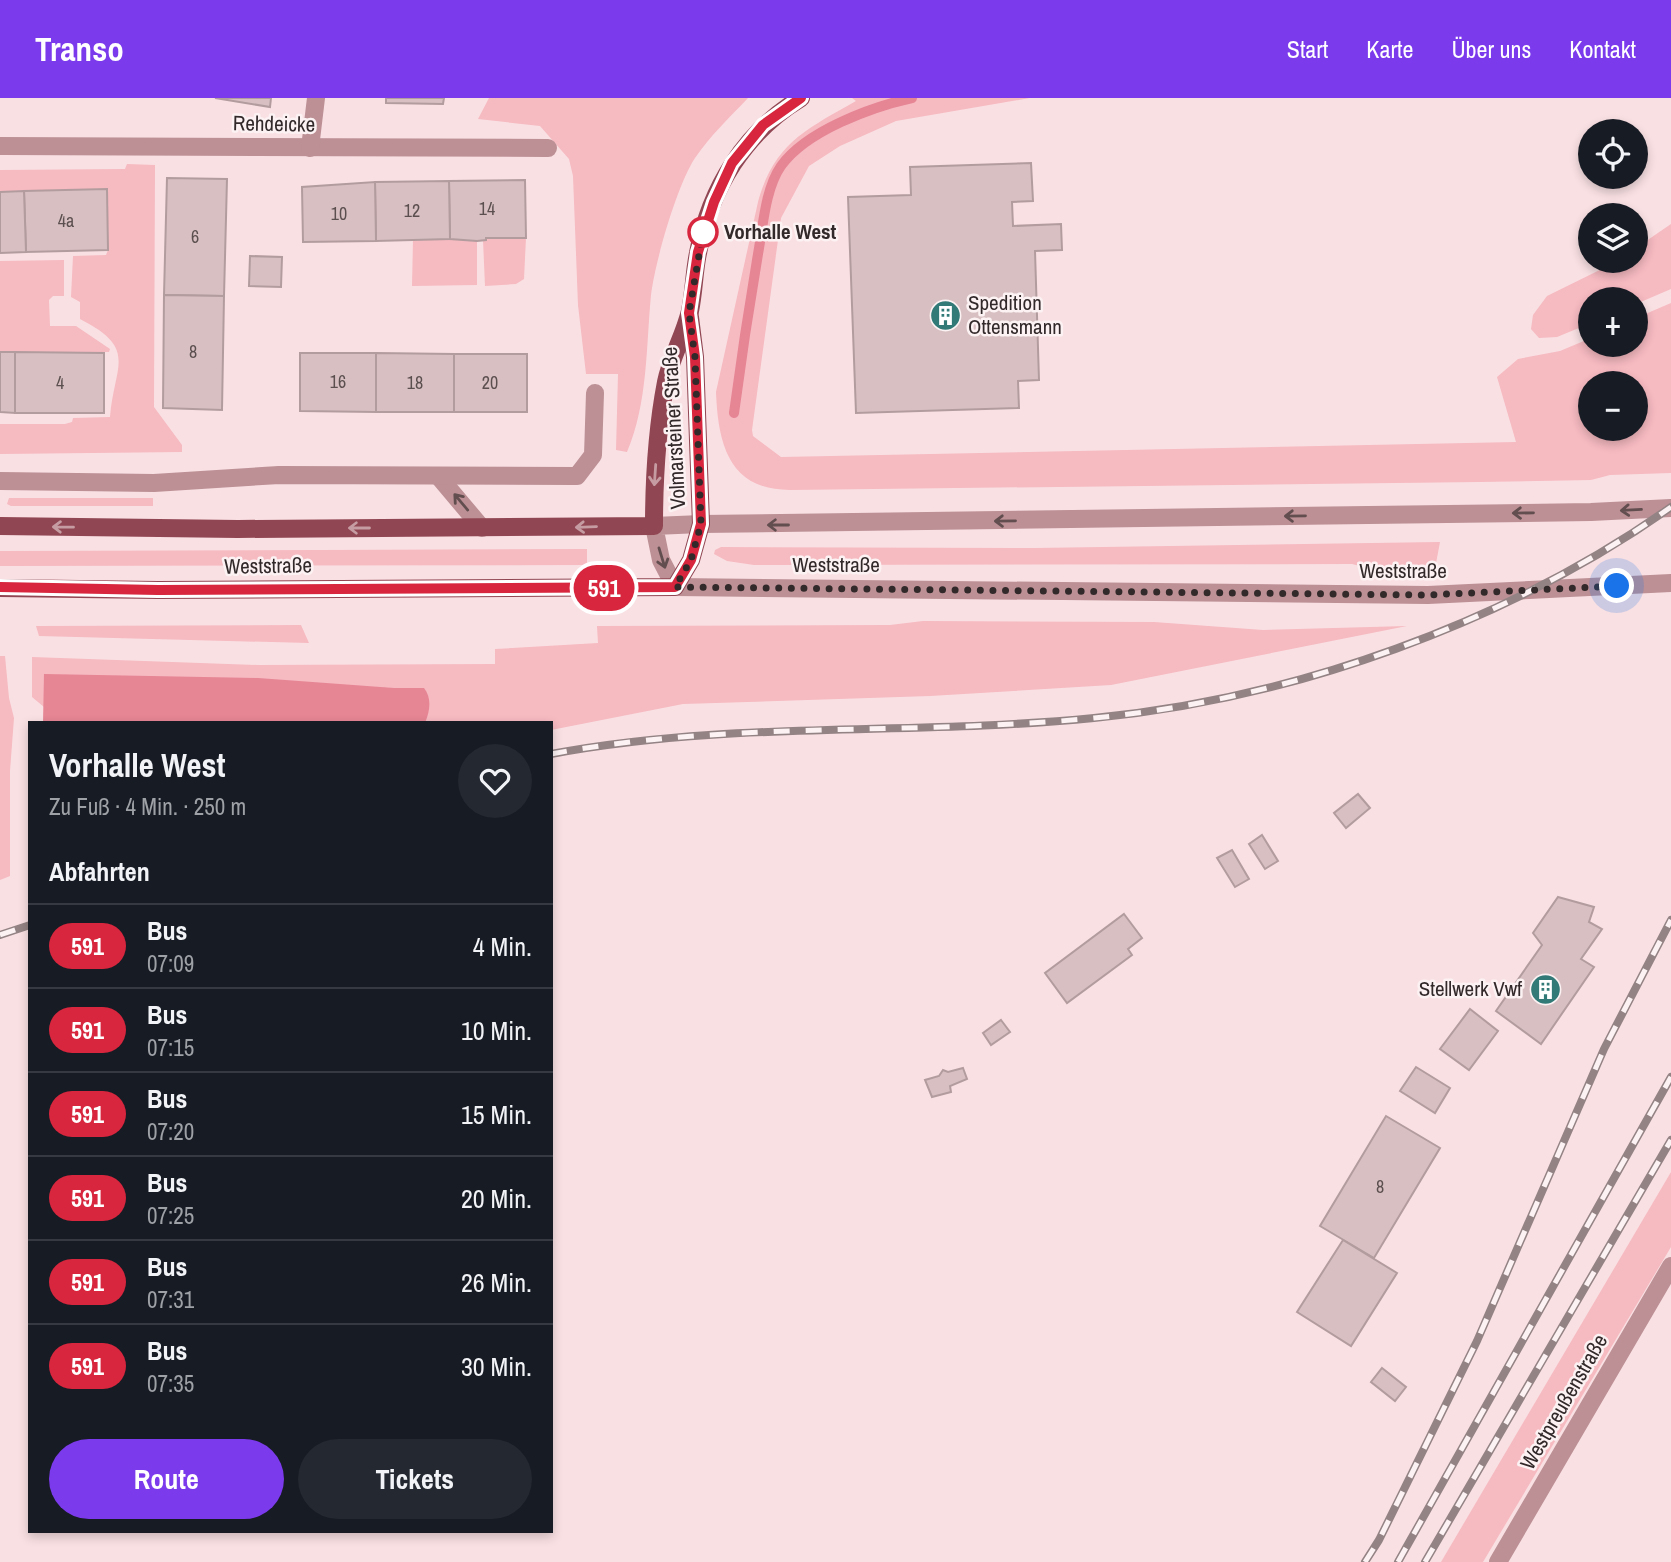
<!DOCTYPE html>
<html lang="de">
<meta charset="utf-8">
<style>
body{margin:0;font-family:"Archivo Narrow",sans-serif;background:#242831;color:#f1f3f6;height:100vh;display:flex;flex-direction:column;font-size:26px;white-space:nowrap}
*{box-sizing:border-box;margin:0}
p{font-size:23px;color:#9ea1a6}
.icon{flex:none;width:38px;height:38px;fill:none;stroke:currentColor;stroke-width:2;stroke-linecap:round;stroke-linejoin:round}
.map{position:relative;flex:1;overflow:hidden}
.details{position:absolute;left:28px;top:623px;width:525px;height:812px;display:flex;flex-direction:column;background:#171b24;border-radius:0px;box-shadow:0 4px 10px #0003}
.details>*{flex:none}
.badge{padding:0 14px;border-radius:23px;font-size:24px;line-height:46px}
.tools{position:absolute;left:1578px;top:21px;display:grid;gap:14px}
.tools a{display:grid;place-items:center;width:70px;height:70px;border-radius:50%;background:#171b24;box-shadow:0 4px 10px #0003;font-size:35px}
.you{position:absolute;width:35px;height:35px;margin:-18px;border:5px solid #fff;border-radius:50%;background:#1a73e8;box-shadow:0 0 0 10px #1a73e833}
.map>.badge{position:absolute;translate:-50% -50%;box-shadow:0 0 0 4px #fff}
h2{padding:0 21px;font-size:26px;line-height:63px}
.round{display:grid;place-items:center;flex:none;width:74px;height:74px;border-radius:37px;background:#242831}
.head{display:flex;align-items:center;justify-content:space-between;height:119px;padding:0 21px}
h1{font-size:33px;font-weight:700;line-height:52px}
.action{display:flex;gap:14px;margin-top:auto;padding:14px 21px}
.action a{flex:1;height:80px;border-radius:42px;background:#7c3aed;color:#fff;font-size:28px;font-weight:700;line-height:80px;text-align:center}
.action a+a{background:#242831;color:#f1f3f6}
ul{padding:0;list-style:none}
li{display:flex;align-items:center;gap:21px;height:84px;padding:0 21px;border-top:2px solid #363941}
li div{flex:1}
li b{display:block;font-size:26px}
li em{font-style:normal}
li .badge{min-width:77px;font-weight:700;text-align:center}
header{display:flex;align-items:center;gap:42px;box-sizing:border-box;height:98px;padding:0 35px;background:#7c3aed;color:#fff}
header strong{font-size:33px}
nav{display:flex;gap:38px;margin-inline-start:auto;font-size:24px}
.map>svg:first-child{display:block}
.green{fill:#f6bac1;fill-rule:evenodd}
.water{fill:#e68594}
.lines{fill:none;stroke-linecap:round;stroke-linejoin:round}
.stream{stroke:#e68594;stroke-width:10}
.building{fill:#d8c0c2;stroke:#b39c9e;stroke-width:2}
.minor{stroke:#bc9095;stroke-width:18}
.tertiary{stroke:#bc9095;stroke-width:18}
.primary{stroke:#914653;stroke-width:18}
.rail-casing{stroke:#948385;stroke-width:8}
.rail{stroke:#fcf2f3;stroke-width:5;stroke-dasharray:16;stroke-linecap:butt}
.oneway{stroke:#c69ca3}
.oneway2{stroke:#624d4f}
.line-casing{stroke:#fff;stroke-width:16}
.line{stroke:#d7263d;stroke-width:10}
.walk{stroke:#32292a;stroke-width:7;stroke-dasharray:0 12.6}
.stop-dot{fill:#fff;stroke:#d7263d;stroke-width:3.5}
.labels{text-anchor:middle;stroke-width:5;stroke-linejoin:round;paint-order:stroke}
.number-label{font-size:18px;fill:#5c4f50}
.street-label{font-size:21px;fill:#32292a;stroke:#fcf2f3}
.stop-label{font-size:21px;font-weight:bold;fill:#32292a;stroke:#fcf2f3;text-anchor:start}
.poi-label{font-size:21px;fill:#32292a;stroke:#fcf2f3;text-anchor:start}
</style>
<header>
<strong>Transo</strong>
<nav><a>Start</a><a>Karte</a><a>Über uns</a><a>Kontakt</a></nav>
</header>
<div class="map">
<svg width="1671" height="1464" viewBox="0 0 1671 1464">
<rect width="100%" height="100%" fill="#f9e0e3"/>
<g class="green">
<path d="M489,0H748C730,19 710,38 695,60C677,87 655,164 651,197C646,249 648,305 627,354L616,352L618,276H586L578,207L573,78L569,61L540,28L478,21Z"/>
<path d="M852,0H1030L896,23L840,48L809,68L781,120L752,332L753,338L781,359L1516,344L1497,279L1518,261L1560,253L1591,240V247H1636V220L1671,205V375L1610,377L1591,382L1479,384L790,392C729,392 718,346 716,294L758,104C774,45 807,31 856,3ZM1591,285H1636V331H1591Z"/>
<path d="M127,66L155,67L154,309L182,347V354L0,356V326H65L72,324L73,320L110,319C114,267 139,251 80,221V204L71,199L73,158L106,157L108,152L107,92L0,94V72L125,71Z"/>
<polygon points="1671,126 1671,191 1636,206 1636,201 1591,201 1591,225 1557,239 1539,240 1531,231 1533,217 1547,198 1618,163 1636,163 1636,150"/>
<polygon points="486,140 526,140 524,181 516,186 485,188 483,142"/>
<polygon points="473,141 477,143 477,187 412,188 413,142"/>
<polygon points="64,162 64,198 53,198 49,202 50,228 76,228 110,251 109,254 0,254 0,163"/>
<polygon points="9,400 153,400 153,408 11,408 7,406"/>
<polygon points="1440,444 1434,476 1392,476 1352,466 754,467 727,463 714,456 715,452 721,449 1035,450"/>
<polygon points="587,451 587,467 0,468 0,453"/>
<polygon points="923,523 1154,524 1263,532 1407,528 1111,587 930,598 683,606 551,632 551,625 255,625 44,576 44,609 32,599 32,559 258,567 495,566 495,551 598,545 597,528 890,527"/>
<polygon points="301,527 309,545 39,538 36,528"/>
<polygon points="0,558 5,558 9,600 14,620 10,673 10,778 0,782"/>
<polygon points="1671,1074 1671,1149 1483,1464 1441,1464"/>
</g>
<path class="water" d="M44,576L258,580L394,590H424C432,600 430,613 425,625H43Z"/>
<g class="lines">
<path class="stream" d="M734,315C741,262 749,209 758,156C763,129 765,91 781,68C806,33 871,9 912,0"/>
</g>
<g class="building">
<polygon points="215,0 271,0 270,9"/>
<polygon points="386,0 444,0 443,6 386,5"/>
<polygon points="1031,65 1033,103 1012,104 1013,128 1061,126 1062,152 1035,153 1039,282 1018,283 1019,310 856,315 848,99 911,97 910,69"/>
<polygon points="167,80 227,81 224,198 164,197"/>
<polygon points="525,82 526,140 486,140 486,142 477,143 450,141 449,83"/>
<polygon points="449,83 450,141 376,143 375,84"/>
<polygon points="375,84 376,143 303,144 302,89"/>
<polygon points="107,91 108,152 26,154 24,93"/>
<polygon points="24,93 26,154 0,155 0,94"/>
<polygon points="250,158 282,159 281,189 249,188"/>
<polygon points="164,197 224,198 222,312 163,310"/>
<polygon points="0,254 15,254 15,315 0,314"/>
<polygon points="15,254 104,255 104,315 15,315"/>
<polygon points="300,255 376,255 376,314 300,313"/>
<polygon points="376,255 454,256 454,314 376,314"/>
<rect x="454" y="256" width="73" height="58"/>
<polygon points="1358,696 1370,710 1346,730 1334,715"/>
<polygon points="1262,737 1278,763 1265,771 1249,746"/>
<polygon points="1232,752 1249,781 1235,789 1217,760"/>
<polygon points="1558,799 1594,809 1589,824 1602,831 1581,861 1594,869 1541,946 1496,913 1542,847 1533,835"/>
<polygon points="1124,816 1142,840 1128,851 1132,857 1067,905 1045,875"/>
<polygon points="1470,911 1498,933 1469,972 1440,951"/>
<polygon points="1001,922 1010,934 991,947 983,935"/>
<polygon points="1416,969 1450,990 1435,1015 1400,993"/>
<polygon points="963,970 967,981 950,988 951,994 932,999 925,982 939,978 943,972 948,974"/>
<polygon points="1386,1018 1440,1050 1374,1160 1320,1128"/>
<polygon points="1343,1142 1397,1175 1351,1248 1297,1214"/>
<polygon points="1382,1270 1406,1289 1395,1303 1371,1284"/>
</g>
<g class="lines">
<g class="minor">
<polyline points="0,48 548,50"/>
<polyline points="310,50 316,0"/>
<polyline points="439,379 482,430"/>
<polyline points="0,383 154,385 279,377 577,378 593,357 595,295"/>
<polyline points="675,489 661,462 654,428 701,426"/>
<polyline points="1498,1464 1671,1168"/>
</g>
<g class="tertiary">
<polyline points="701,426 1591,414 1671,410"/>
<polyline points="675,489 1428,497 1671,485"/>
</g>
<g class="primary">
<path d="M0,428L238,431L654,428C654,380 657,331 666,284C671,259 684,238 690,213C694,194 694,174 698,155C710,90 745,34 801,0"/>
<polyline points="0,490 158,492 675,489 691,462 701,426 695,259 690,219"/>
</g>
<defs>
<g id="rail">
<path d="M551,656C732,622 912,638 1094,620C1293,601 1507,525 1671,409"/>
<polyline points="0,837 30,827"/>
<polyline points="1365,1464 1379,1442 1477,1243 1604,951 1671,822"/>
<polyline points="1398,1464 1671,979"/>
<polyline points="1425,1464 1671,1042"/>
</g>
</defs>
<use href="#rail" class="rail-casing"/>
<use href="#rail" class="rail"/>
</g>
<defs><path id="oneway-shaft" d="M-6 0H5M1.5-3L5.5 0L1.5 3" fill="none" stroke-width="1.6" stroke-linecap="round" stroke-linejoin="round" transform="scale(1.75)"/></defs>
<g class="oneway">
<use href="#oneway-shaft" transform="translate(655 377) rotate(94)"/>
<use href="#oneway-shaft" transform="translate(63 429) rotate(-179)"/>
<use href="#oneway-shaft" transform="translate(586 429) rotate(178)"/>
<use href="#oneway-shaft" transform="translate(359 430) rotate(180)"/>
</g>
<g class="oneway2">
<use href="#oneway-shaft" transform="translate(461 404) rotate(-130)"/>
<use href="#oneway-shaft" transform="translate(1631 412) rotate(177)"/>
<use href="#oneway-shaft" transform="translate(1523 415) rotate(179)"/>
<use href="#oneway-shaft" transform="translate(1295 418) rotate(179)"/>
<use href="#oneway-shaft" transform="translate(1005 423) rotate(179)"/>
<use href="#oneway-shaft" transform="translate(778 427) rotate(-180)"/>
<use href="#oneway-shaft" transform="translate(662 460) rotate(73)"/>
</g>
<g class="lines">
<defs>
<polyline id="line" points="0,489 158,492 675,489 691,462 701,426 695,259 689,215 698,154 714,104 732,65 763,27 801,0"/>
</defs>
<use href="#line" class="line-casing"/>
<use href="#line" class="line"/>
<polyline class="walk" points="703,134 689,215 695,259 701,426 691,462 675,489 1428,497 1617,488"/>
</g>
<defs>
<symbol id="building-disc" viewBox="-11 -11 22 22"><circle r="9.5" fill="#317a77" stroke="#fcf2f3"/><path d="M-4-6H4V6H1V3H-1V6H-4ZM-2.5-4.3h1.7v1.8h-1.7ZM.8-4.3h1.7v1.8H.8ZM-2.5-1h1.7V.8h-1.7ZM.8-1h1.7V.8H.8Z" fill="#fff"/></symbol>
</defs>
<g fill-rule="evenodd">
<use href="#building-disc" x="928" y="200" width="35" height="35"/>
<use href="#building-disc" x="1528" y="874" width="35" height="35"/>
</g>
<circle class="stop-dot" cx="703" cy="134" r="14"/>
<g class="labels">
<g class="number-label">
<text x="487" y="117">14</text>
<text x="412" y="119">12</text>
<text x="339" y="122">10</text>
<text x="66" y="129">4a</text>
<text x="195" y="145">6</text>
<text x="193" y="260">8</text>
<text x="338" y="290">16</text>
<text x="60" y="291">4</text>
<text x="415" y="291">18</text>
<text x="490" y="291">20</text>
<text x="1380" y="1095">8</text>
</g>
<g class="street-label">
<text transform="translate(274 26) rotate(1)" y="7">Rehdeicke</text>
<text transform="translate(674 330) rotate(-93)" y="7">Volmarsteiner Straße</text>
<text x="836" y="474">Weststraße</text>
<text transform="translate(268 468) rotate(-1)" y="7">Weststraße</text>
<text x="1403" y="480">Weststraße</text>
<text transform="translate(1564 1304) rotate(-60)" y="7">Westpreußenstraße</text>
</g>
<g class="stop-label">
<text x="724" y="141">Vorhalle West</text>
</g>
<g class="poi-label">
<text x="968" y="212">Spedition<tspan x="968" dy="24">Ottensmann</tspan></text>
<text x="1522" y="898" text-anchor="end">Stellwerk Vwf</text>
</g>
</g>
</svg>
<div class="tools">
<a><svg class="icon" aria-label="locate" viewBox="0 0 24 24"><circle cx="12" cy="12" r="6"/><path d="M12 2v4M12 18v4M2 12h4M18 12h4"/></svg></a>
<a><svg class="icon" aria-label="layers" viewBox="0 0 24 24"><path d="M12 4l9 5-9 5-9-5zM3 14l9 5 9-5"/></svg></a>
<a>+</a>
<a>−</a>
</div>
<div class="you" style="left:1617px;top:488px"></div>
<b class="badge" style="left:604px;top:490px;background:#d7263d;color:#fff">591</b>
<section class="details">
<div class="head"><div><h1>Vorhalle West</h1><p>Zu Fuß · 4 Min. · 250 m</p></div><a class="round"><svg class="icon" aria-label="heart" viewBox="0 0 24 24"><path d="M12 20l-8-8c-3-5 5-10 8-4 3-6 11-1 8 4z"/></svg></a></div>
<h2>Abfahrten</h2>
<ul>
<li><span class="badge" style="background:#d7263d;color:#fff">591</span><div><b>Bus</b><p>07:09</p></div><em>4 Min.</em></li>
<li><span class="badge" style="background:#d7263d;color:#fff">591</span><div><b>Bus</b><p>07:15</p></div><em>10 Min.</em></li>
<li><span class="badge" style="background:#d7263d;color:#fff">591</span><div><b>Bus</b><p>07:20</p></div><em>15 Min.</em></li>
<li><span class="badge" style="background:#d7263d;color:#fff">591</span><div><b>Bus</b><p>07:25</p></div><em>20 Min.</em></li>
<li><span class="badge" style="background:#d7263d;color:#fff">591</span><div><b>Bus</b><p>07:31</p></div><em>26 Min.</em></li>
<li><span class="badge" style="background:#d7263d;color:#fff">591</span><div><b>Bus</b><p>07:35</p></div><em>30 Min.</em></li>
</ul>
<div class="action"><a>Route</a><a>Tickets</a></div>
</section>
</div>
